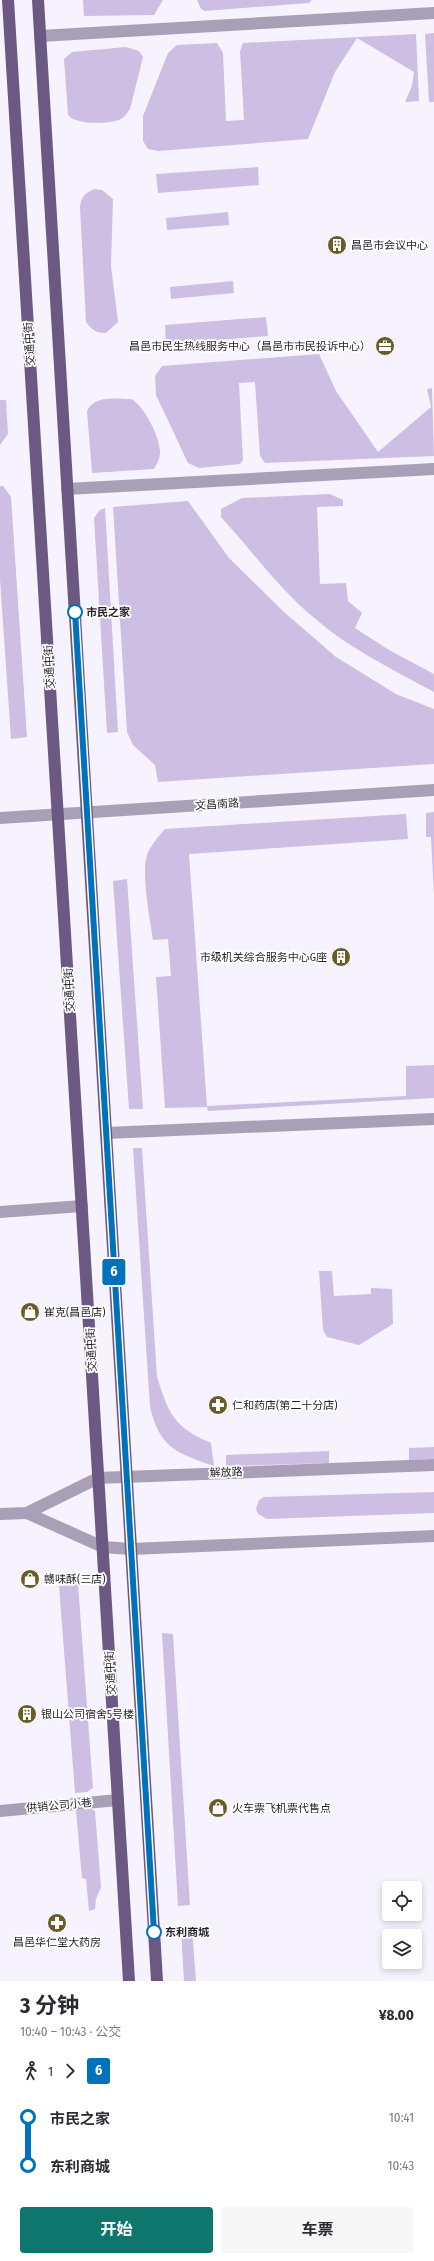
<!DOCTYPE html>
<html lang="zh">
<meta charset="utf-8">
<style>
body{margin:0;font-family:"Fira Sans Condensed","Noto Sans SC",sans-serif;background:#f7f7f7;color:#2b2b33;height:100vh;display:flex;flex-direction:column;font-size:15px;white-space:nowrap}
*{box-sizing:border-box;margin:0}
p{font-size:13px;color:#7c7c81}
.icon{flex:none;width:22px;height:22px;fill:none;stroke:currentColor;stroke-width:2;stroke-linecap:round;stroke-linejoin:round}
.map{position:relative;height:1981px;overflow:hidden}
.side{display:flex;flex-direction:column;background:#fff;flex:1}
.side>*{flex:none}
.badge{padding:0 8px;border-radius:3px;font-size:14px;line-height:26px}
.tools{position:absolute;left:382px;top:1881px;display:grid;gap:8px}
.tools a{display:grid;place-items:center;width:40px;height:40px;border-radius:4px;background:#fff;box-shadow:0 2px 6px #0003;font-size:20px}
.map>.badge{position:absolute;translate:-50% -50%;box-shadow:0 0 0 2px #fff}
.legs{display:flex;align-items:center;gap:6px;height:44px;padding:0 20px;font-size:13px}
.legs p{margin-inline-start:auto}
.headline{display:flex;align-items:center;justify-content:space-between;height:68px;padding:0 20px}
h1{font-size:22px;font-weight:700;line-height:30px}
.primary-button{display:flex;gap:8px;margin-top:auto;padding:8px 20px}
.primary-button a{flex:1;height:46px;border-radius:4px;background:#0f766e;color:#fff;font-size:16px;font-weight:700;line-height:46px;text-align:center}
.primary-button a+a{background:#f7f7f7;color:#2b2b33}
ul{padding:0 20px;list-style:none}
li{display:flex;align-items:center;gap:14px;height:48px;font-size:15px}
li i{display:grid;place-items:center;width:6px;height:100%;margin:0 5px;background:currentColor}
li i::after{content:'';width:10px;height:10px;margin:-5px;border:3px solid;border-radius:50%;background:#fff}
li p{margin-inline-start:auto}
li:first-child i{background:linear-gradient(#0000 50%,currentColor 0)}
li:last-child i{background:linear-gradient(currentColor 50%,#0000 0)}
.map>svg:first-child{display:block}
.green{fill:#cdbee3}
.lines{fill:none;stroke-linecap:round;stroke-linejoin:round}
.minor{stroke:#a9a0b8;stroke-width:12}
.major{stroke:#6b5983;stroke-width:12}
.line-1-casing{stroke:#fff;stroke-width:9}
.line-1{stroke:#0072bc;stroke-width:6}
.stop-1-dot{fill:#fff;stroke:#0072bc;stroke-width:2}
.labels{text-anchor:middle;stroke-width:3.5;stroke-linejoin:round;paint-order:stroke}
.poi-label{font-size:11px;fill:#231f28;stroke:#fff;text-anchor:start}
.street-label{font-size:11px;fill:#231f28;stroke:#fff}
.stop-label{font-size:11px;font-weight:bold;fill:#231f28;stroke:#fff;text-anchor:start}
</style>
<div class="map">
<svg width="434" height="1981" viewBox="0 0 434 1981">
<rect width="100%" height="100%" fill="#f7f3fe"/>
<g class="green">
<polygon points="83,0 163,0 154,15 84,16"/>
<polygon points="197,0 312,0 309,3 205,11 201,9"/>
<polygon points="434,33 434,102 429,102 425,34"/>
<polygon points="416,34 419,101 405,102 412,86 414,72 357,38 335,72 308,139 158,151 148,149 143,141 143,116 168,53 177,45 217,43 223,53 226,121 244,120 240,51 243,43"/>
<path d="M126,47L139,51L143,57L130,109C127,113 124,118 119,120C107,124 76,125 68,115L64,59L72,52Z"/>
<polygon points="258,167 259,185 158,193 156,174"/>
<path d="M94,189L102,190L113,199L111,266L118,322L106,333C96,333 92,330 86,322L80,207C81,197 84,194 94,189Z"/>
<polygon points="228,212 229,225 167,230 166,218"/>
<polygon points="233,281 234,293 171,299 170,287"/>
<polygon points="266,317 268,336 166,344 165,325"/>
<polygon points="319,354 336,391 378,452 431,407 427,389 432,388 434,456 265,463 260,456 255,382 239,383 243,460 240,464 199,468 188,463 156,395 155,376 162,366"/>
<path d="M131,399C144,405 160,437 160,452C160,458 157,464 154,469L92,473L87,411C95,395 115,399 131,399Z"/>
<polygon points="0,400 6,400 8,434 0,445"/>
<polygon points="0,486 3,486 11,497 27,737 11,739 0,579"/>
<path d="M330,494L343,500V506L317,507L320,584L346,583L348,601L362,613L355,628L389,650L434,674V692C392,669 348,648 312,616C278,587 251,550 221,517V509L242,498Z"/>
<polygon points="188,501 229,558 284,612 336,657 396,694 434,709 434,764 158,782 155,765 133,745 127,732 113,507"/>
<polygon points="105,508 118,732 107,733 94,518 100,510"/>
<polygon points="434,812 434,896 431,837 426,837 426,813"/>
<path d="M406,814L408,839L189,854L207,1106L406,1096V1066L434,1065V1098L208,1111L207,1107L165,1108L156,977L171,976L168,939L153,940C150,919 141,873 147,855C151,845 158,837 165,829Z"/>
<polygon points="127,879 143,1109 129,1109 113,881"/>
<path d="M133,1148H142L157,1377C169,1415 174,1427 211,1443L214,1466C176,1453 160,1448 150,1407Z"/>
<polygon points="319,1271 332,1271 334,1296 371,1294 371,1288 392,1289 393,1324 359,1345 327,1337 323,1330"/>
<polygon points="434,1447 434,1459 409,1460 409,1448"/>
<polygon points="329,1451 329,1463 226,1466 226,1455"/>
<polygon points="434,1492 434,1513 267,1519 258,1514 256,1509 259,1500 264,1497"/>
<polygon points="78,1584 93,1788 87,1792 75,1793 59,1586"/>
<polygon points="162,1633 173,1634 190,1905 178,1906"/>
<polygon points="91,1809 95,1811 101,1887 96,1899 95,1909 89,1911 86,1879 82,1878 76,1810"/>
<polygon points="192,1928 196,1981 184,1981 181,1929"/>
</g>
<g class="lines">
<g class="minor">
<polyline points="40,36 434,13"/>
<polyline points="67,489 434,469"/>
<polyline points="0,818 434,790"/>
<polyline points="106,1133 434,1119"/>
<polyline points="0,1212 82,1206"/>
<polyline points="27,1513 103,1547 131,1549 434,1536"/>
<polyline points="0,1514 27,1513 98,1478 434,1465"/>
<polyline points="0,1811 118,1800"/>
</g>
<g class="major">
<polyline points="8,0 129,1981"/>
<polyline points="38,0 157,1981"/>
</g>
</g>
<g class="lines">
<defs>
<polyline id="line-1" points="75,612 154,1932"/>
</defs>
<use href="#line-1" class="line-1-casing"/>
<use href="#line-1" class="line-1"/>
</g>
<defs>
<symbol id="building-disc" viewBox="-11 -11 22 22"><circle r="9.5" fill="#6a5b28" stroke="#fff"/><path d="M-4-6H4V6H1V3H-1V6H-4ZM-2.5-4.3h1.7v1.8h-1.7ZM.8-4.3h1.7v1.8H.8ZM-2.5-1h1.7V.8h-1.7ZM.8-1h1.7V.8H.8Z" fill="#fff"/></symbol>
<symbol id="office-disc" viewBox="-11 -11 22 22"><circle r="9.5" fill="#6a5b28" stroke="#fff"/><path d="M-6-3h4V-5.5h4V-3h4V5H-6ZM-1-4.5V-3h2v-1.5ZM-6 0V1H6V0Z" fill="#fff"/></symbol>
<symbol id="shop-disc" viewBox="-11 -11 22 22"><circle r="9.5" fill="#6a5b28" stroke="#fff"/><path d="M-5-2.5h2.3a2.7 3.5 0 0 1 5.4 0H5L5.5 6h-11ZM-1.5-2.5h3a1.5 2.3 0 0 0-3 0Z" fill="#fff"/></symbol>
<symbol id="pharmacy-disc" viewBox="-11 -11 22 22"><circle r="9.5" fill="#6a5b28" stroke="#fff"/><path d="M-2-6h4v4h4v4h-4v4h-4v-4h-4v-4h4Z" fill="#fff"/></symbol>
</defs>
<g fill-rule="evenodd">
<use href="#building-disc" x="326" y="234" width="22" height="22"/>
<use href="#office-disc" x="374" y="335" width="22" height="22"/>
<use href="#building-disc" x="330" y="946" width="22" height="22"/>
<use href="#shop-disc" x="19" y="1301" width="22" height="22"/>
<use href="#pharmacy-disc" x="207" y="1394" width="22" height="22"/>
<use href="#shop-disc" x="19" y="1568" width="22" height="22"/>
<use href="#building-disc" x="16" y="1703" width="22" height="22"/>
<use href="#shop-disc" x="207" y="1797" width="22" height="22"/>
<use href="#pharmacy-disc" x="46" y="1912" width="22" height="22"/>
</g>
<g class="stop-1-dot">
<circle cx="75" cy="612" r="7"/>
<circle cx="154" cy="1932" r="7"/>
</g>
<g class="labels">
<g class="poi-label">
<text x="351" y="249">昌邑市会议中心</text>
<text x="371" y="350" text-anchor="end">昌邑市民生热线服务中心（昌邑市市民投诉中心）</text>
<text x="327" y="961" text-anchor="end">市级机关综合服务中心G座</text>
<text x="44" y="1316">崔克(昌邑店)</text>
<text x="232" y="1409">仁和药店(第二十分店)</text>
<text x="44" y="1583">赣味酥(三店)</text>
<text x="41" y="1718">银山公司宿舍5号楼</text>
<text x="232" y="1812">火车票飞机票代售点</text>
<text x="57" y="1946" text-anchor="middle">昌邑华仁堂大药房</text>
</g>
<g class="street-label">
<text transform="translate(29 344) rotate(-94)" y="4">交通中街</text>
<text transform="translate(49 667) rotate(-93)" y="4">交通中街</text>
<text transform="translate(217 804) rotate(-4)" y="4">文昌南路</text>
<text transform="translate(69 990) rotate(-93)" y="4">交通中街</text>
<text transform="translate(91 1350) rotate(-93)" y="4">交通中街</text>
<text transform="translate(226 1472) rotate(-2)" y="4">解放路</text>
<text transform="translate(110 1673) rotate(-93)" y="4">交通中街</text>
<text transform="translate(59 1805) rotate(-5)" y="4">供销公司小巷</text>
</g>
<g class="stop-label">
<text x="86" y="616">市民之家</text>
<text x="165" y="1936">东利商城</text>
</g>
</g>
</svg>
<div class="tools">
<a><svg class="icon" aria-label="locate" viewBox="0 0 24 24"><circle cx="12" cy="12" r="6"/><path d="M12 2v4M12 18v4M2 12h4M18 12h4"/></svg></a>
<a><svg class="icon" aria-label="layers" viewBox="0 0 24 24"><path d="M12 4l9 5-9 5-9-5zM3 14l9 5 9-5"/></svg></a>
</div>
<b class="badge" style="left:114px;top:1272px;background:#0072bc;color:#fff">6</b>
</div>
<section class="side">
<div class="headline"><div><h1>3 分钟</h1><p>10:40 – 10:43 · 公交</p></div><b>¥8.00</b></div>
<div class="legs"><svg class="icon" aria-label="walk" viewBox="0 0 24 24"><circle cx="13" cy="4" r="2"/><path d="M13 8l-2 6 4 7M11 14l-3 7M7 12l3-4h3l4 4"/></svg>1<svg class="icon" aria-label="forward" viewBox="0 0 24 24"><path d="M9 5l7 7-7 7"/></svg><b class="badge" style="background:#0072bc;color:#fff">6</b></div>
<ul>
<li><i style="color:#0072bc"></i><b>市民之家</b><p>10:41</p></li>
<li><i style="color:#0072bc"></i><b>东利商城</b><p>10:43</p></li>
</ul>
<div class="primary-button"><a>开始</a><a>车票</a></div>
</section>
